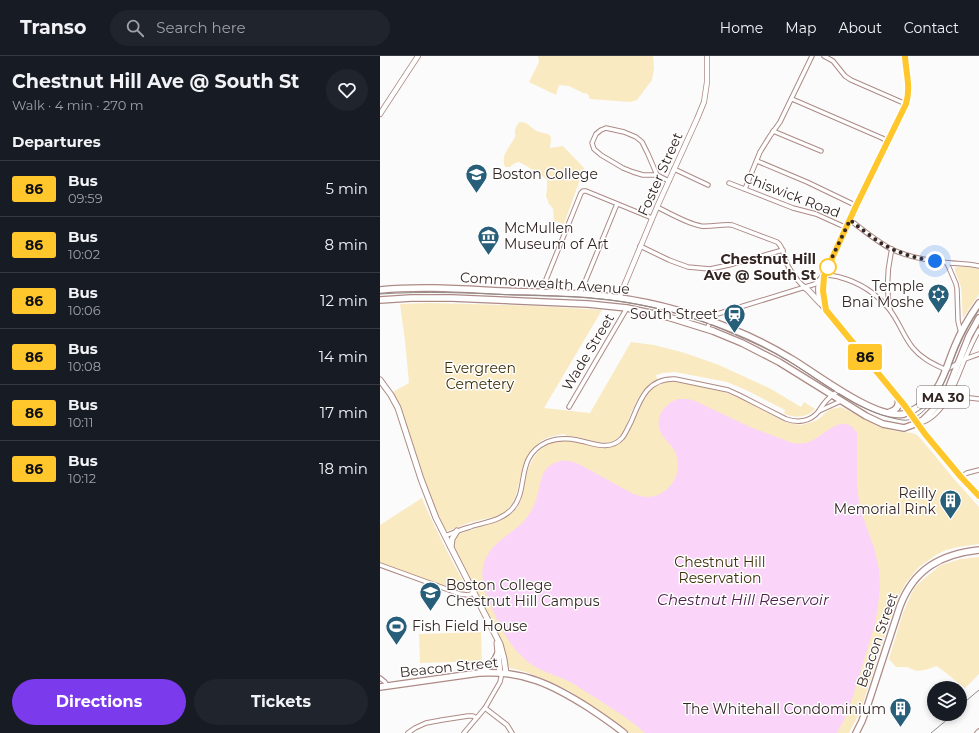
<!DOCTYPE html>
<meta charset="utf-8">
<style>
body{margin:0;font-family:Montserrat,sans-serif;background:#20242c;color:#f1f3f6;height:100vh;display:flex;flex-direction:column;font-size:15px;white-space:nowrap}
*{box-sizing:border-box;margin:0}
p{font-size:13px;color:#9ea1a6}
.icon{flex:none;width:22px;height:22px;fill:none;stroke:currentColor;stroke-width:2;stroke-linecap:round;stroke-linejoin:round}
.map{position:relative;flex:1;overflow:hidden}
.side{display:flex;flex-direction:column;background:#171b24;width:380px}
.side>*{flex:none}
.badge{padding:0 8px;border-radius:3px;font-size:14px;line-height:26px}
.buttons{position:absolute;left:547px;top:625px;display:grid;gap:8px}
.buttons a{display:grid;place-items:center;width:40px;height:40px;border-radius:50%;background:#171b24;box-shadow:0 2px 6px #0003;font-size:20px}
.you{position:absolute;width:20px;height:20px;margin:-10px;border:3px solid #fff;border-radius:50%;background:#1a73e8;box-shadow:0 0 0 6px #1a73e833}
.map>.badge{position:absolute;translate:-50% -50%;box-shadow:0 0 0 2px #fff}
h2{padding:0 12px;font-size:15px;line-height:36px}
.round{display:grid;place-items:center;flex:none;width:42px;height:42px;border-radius:21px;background:#20242c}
.headline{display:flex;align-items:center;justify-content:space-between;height:68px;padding:0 12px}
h1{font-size:19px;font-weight:700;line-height:30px}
.button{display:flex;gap:8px;margin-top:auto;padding:8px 12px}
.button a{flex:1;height:46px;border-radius:24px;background:#7c3aed;color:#fff;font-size:16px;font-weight:700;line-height:46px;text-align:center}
.button a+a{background:#20242c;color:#f1f3f6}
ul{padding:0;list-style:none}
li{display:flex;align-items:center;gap:12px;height:56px;padding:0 12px;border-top:1px solid #363941}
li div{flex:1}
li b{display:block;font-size:15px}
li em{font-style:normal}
li .badge{min-width:44px;font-weight:700;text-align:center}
header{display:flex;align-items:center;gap:24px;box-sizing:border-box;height:56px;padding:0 20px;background:#171b24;border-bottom:1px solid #363941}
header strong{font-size:19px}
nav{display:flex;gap:22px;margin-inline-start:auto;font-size:14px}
.search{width:280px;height:36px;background:#20242c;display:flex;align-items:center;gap:10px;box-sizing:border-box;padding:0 14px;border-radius:22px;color:#9ea1a6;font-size:15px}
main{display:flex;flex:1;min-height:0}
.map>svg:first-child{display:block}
.green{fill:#f9eac1}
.water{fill:#fad4f9}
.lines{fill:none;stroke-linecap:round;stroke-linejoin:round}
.minor-casing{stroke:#ad8a85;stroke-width:5.5}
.tertiary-casing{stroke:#ad8a85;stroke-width:6}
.secondary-casing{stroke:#ad8a85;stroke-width:7}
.primary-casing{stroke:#ad8a85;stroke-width:8}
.minor{stroke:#fff;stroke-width:3.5}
.tertiary{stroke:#fff;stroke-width:4.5}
.secondary{stroke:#fff;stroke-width:5}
.primary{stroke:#fff;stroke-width:5.5}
.tram{stroke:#918a88;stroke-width:1}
.line-casing{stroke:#fff;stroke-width:9}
.line{stroke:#ffc72c;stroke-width:6}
.walk{stroke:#332623;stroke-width:4;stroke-dasharray:0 7.2}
.stop-dot{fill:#fff;stroke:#ffc72c;stroke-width:2}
.labels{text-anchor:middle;stroke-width:3;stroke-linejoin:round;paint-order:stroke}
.shield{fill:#fff;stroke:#706765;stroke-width:1}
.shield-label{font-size:13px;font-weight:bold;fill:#332623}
.poi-label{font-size:14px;fill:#332623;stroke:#fff;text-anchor:start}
.street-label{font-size:14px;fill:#332623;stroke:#fff}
.stop-label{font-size:14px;font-weight:bold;fill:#332623;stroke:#fff;text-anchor:end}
.park-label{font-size:14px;fill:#3b2f07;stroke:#fff}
.water-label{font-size:15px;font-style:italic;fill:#4e214f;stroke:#fff}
</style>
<header>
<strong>Transo</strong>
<div class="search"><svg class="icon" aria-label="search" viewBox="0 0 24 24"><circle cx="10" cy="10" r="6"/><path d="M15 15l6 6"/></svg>Search here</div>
<nav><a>Home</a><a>Map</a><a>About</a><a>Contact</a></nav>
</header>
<main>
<section class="side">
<div class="headline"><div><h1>Chestnut Hill Ave @ South St</h1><p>Walk · 4 min · 270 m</p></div><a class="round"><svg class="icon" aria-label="heart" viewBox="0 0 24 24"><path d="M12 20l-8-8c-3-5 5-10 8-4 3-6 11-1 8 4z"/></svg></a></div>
<h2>Departures</h2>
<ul>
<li><span class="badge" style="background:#ffc72c;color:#111">86</span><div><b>Bus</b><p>09:59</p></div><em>5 min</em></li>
<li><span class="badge" style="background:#ffc72c;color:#111">86</span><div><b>Bus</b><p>10:02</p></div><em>8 min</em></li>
<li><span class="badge" style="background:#ffc72c;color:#111">86</span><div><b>Bus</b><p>10:06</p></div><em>12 min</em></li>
<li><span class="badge" style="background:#ffc72c;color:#111">86</span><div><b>Bus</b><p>10:08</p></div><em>14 min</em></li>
<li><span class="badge" style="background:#ffc72c;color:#111">86</span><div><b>Bus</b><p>10:11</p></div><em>17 min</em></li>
<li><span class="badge" style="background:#ffc72c;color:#111">86</span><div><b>Bus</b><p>10:12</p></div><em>18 min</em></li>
</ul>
<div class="button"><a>Directions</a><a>Tickets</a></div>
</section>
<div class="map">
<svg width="599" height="677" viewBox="0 0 599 677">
<rect width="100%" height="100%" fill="#fbfbfb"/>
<g class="green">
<polygon points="158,0 273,0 274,12 272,24 257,44 250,46 210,43 208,38 203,37 189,30 179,29 176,39 149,26 159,6"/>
<path d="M139,66C149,66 149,71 157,75C161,77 166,77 170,79L171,82L170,92L183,90L204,112L184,168L174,165L173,153L169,148L166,140L167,132V124L158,116L151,113L145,109L139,106L135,107L130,111H125C120,99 130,91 135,81C137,76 134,80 135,75C135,72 138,68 139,66Z"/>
<polygon points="577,211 587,211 599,213 599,238 583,262 581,231 575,215 575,212"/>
<path d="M49,247C107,248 164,250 222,254L164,352L210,357L251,286L274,289L305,297L339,309L391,333L421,351L424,346L435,353C427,362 416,362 404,358L405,354L366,334L347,326L295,316L283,317L276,319L277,323C259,332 250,360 243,377C230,391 221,387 205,383C199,381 192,380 186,380L185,378C175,379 166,381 158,387V389C150,396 144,405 142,415C137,430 138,447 123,457C115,462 106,462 96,465C86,467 77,472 67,475L65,474L61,467L52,445L19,348L13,336L29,327L25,285L20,248Z"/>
<path d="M293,325L344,336L361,343L405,366L415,368L421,369L432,366L439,363L445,357L451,353L461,351L501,371L515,375L532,377L537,379L541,383L574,423L599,451V488L578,491L566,494L556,499L539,511L525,528L515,548L480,656L469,677H249L229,662L188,634L163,623L146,616L130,612L128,610L123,589L74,492V485L76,480C93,471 122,468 134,455C143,446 143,432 146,421C148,410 155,396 165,390C176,383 190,384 203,387C216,391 229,396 241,386C244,383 246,379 248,376C262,353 260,328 293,325Z"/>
<path d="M42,442C55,474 71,503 87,533L83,536H80L0,508V469Z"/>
<polygon points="599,501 599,618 585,632 557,610 545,614 536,615 527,611 516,611 509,603 523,557 534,532 546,521 561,509 581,503"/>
<polygon points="101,576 102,605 40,607 39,578"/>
</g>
<path class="water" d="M298,343H307L313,344L370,371L412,387C419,388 425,388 431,385C446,378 464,355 477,377V429L479,446L483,461L495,495L499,514L500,531L498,550L495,568L471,646L467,658L457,677H265C253,666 239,657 225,648C212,640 200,631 186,624C173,618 159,615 148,606C129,591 116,564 108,542C102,527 99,513 108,498C116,485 131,478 142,467C148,461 153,453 156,444C162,428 158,411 180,405C190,403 199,408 208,413C217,418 226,423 235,428C250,436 263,446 280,438C296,430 302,411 295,396C292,389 286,385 282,379C273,364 283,348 298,343Z"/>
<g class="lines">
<defs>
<g id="minor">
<polyline points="444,0 453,5 465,20 471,24 526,48"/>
<polyline points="412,43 502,82 509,86"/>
<polyline points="393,75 441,95"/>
<polyline points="377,105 427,126 477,150"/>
<polyline points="294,113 328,129"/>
<polyline points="277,119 268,98 262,86 256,81 244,76 226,72 221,74 216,78 212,87 214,93 221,99 243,112 253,116 263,119 277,119 289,125"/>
<polyline points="349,127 413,152 436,158 467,172"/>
<polyline points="365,133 380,96 390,80 400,66 432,0"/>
<path d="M277,151C289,157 308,168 321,170C331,171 342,168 352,169L397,186C404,191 403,200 407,208C411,216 418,225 424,231"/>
<path d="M470,164C483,174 496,185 511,193C526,200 545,204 562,206C574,208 587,207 599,210"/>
<polyline points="260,190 289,204 297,207 308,211 330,213 349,209 403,194"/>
<polyline points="567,207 576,228 577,233 578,265 581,277"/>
<polyline points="161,236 201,137 203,135 206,135 272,162"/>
<polyline points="200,238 237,148"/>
<path d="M510,253C506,233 507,213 512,193"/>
<path d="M327,273L331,263L334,259L435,228C437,226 440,222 444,220C448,218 454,220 459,221C478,226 496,237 509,253C519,265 523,280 533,292C542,303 554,308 566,314L585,303L599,298"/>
<polyline points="572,336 582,341 599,343"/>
<polyline points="189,351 247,252"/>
<polyline points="439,355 461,345"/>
<path d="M540,367C564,361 576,325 584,305C589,294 593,284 599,274"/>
<polyline points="581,421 587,417 599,414"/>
<path d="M65,480C73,477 82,473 90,471C105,466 121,465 132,453C150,433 134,401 167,386C177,382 187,382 197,384C213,387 229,396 242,382C246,377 248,371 251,366C260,344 267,322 295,323L348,334L359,339L406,363C417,367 430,366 438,356C441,352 443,348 447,344C451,340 455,337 459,334"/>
<polyline points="0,509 80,538 88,539 94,537"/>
<polyline points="0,622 5,626 7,630"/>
<polyline points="105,652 127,669 132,677"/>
<polyline points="28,677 35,672 46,667 62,664 88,660 93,660 96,662"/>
<polyline points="84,677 105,652 120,626 122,617"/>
<polyline points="597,677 599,675"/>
</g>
<g id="tertiary">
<polyline points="0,58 38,0"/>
<polyline points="239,242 277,151 317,63 324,46 327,26 327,0"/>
</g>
<g id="secondary">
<path d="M525,0C527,17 531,32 526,48L439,228C438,236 438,243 443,250L524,349L545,378L581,421L599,440"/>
<polyline points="444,223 443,235 446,252"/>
<polyline points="424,231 428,234 440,247"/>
<polyline points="0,324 11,339 18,352 41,423 56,462 120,588 124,603 126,617"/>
<polyline points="71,491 72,483 77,475"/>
<polyline points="117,587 120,617"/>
</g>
<g id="primary">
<path d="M0,234C40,230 81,233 121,235C152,236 183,236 214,239C262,243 308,255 352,273C372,281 392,291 410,302C436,317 495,364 524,358C530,356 537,352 542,348C562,333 565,314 574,292C580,277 589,261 599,247"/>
<polyline points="0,244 31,242 72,242 208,248 247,252 288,261 333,275 362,287 399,306 486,360 503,368 524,372 535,368 543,364 553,354 562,343 569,331 589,280 599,262"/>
<path d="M510,356C517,354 520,349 518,342"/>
<path d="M101,616C110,611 115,606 118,597"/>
<path d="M0,631L99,617C143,614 173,629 209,652C221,660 233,668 244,677"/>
<path d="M476,677L482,665L487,651L520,550C534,513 561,498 599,494"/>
</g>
</defs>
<use href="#minor" class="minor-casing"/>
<use href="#tertiary" class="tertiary-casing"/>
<use href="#secondary" class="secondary-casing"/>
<use href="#primary" class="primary-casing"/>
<use href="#minor" class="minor"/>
<use href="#tertiary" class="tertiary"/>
<use href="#secondary" class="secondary"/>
<use href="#primary" class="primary"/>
<g class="tram">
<path d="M0,238C45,235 90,237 135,239C164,240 193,240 222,243C268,248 315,260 358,280C374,287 390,294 405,303C441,324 475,355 517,363C522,364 526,365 531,363C537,361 543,356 547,351C565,333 569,313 579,290C584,278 591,265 599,254"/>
<polyline points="580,650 599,634"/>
<polyline points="551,677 574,658"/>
</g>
</g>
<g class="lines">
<defs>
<path id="line" d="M525,0C526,17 531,32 526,48L476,150L444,220L443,235L446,254L525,350L545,378L581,421L599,440"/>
</defs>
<use href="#line" class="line-casing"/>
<use href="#line" class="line"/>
<path class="walk" d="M448,211L447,212L470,164C483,174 497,186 512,193C525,199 540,203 555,205"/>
</g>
<defs>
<symbol id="university-pin" viewBox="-11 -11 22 30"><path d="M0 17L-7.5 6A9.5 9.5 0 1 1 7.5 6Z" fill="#275e79" stroke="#fff"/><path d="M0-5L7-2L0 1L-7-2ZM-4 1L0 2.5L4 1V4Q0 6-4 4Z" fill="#fff"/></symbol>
<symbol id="museum-pin" viewBox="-11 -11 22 30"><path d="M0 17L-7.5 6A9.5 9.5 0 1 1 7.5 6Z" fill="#275e79" stroke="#fff"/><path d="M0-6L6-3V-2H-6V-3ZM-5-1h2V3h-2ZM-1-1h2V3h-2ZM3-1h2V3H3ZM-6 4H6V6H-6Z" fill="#fff"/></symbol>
<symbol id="synagogue-pin" viewBox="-11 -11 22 30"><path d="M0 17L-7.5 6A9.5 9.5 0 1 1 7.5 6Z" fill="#275e79" stroke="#fff"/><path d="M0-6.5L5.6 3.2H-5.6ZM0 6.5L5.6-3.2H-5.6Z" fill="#fff"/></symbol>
<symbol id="station-pin" viewBox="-11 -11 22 30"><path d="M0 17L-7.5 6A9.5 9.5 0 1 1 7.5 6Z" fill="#275e79" stroke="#fff"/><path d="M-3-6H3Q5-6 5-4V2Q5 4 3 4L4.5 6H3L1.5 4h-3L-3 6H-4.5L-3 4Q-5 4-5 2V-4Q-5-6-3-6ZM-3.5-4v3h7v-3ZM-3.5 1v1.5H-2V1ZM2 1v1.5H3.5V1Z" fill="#fff"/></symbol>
<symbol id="building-pin" viewBox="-11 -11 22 30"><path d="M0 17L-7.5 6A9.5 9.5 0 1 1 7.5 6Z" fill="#275e79" stroke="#fff"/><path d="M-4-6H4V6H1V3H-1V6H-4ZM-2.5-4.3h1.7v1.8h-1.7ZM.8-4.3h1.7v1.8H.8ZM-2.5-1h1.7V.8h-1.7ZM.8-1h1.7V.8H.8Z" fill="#fff"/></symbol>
<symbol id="stadium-pin" viewBox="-11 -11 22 30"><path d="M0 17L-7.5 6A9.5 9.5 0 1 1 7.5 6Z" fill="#275e79" stroke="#fff"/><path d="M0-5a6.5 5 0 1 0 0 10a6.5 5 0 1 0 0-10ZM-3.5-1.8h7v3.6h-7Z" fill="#fff"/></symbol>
</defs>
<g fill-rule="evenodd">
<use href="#university-pin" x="84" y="106" width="25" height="34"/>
<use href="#museum-pin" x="96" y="168" width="25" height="34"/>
<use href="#synagogue-pin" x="546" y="226" width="25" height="34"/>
<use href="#station-pin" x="342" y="246" width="25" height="34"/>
<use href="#building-pin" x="558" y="432" width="25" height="34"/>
<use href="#university-pin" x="38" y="524" width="25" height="34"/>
<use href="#stadium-pin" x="4" y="558" width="25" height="34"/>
<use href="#building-pin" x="508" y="640" width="25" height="34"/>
</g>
<circle class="stop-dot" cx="448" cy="211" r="8"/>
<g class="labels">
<rect class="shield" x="537" y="330" width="52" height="22" rx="3"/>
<g class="shield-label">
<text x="563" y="346">MA 30</text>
</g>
<g class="poi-label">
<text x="112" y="123">Boston College</text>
<text x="124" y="177">McMullen<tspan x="124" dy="16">Museum of Art</tspan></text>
<text x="544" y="235" text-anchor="end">Temple<tspan x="544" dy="16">Bnai Moshe</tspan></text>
<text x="338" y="263" text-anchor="end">South Street</text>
<text x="556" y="442" text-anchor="end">Reilly<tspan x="556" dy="16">Memorial Rink</tspan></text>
<text x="66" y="534">Boston College<tspan x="66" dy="16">Chestnut Hill Campus</tspan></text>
<text x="32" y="575">Fish Field House</text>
<text x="506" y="658" text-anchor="end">The Whitehall Condominium</text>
</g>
<g class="street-label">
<text transform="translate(280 118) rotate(-66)" y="5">Foster Street</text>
<text transform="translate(412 139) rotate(21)" y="5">Chiswick Road</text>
<text transform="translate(165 227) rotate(4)" y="5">Commonwealth Avenue</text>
<text transform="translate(208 296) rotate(-59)" y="5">Wade Street</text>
<text transform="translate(497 584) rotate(-71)" y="5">Beacon Street</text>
<text transform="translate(69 611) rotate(-6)" y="5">Beacon Street</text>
</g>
<g class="stop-label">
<text x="436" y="208">Chestnut Hill<tspan x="436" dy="16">Ave @ South St</tspan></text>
</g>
<g class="park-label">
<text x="100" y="317">Evergreen<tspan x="100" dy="16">Cemetery</tspan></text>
<text x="340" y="511">Chestnut Hill<tspan x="340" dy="16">Reservation</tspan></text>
</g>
<g class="water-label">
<text x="363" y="549">Chestnut Hill Reservoir</text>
</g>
</g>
</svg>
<div class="buttons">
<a><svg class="icon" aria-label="layers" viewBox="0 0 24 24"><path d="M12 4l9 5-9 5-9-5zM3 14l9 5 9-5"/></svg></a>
</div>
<div class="you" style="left:555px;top:205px"></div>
<b class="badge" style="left:485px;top:301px;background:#ffc72c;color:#111">86</b>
</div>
</main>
